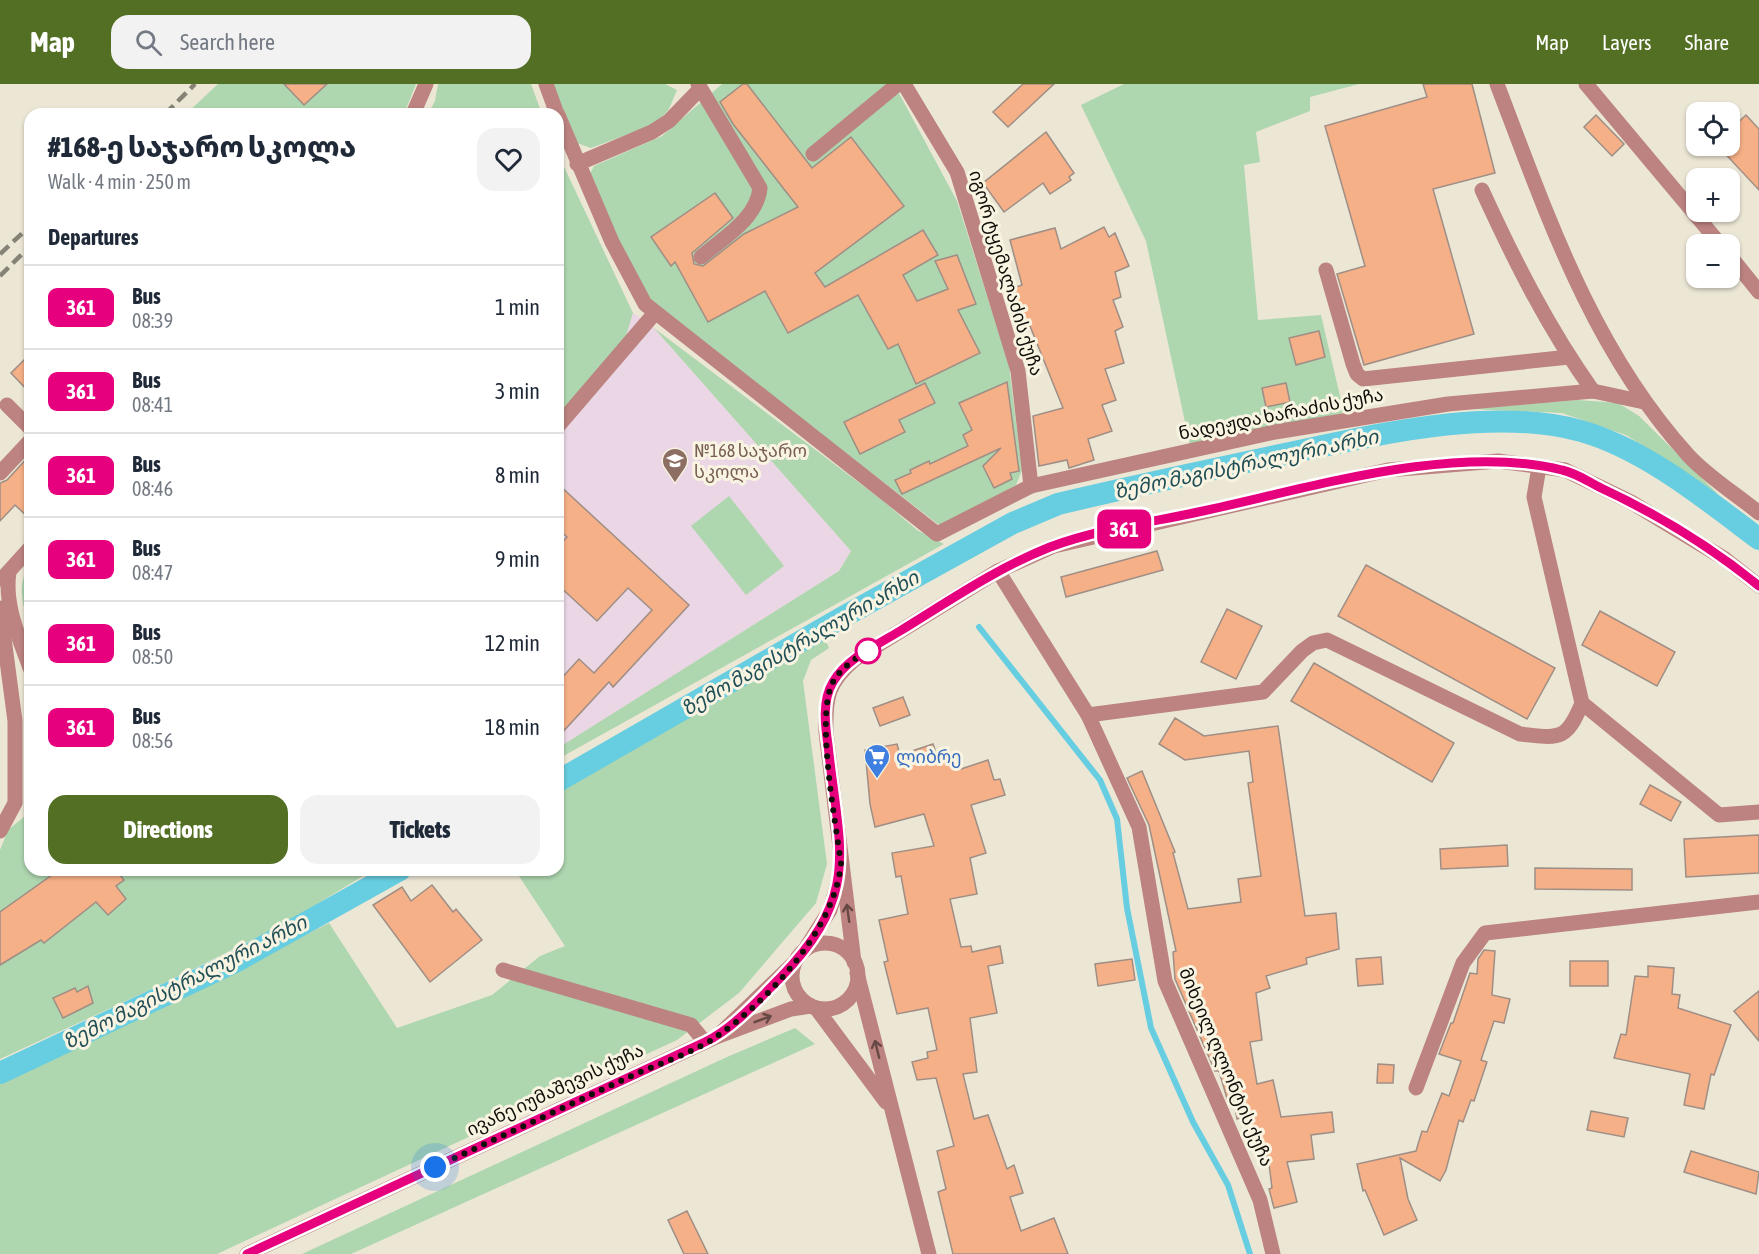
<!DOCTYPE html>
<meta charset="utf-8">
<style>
body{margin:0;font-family:"Asap Condensed","Noto Sans Georgian",sans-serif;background:#f2f2f3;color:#1f2937;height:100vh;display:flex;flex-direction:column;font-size:22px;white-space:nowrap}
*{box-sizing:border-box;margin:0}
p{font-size:20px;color:#747a83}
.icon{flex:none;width:33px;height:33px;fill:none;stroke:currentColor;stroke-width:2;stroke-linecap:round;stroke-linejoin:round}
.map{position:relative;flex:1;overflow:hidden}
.details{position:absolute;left:24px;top:24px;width:540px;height:768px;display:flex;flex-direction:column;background:#fff;border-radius:18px;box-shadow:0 2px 4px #0004}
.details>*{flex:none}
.badge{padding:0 12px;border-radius:9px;font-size:21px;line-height:39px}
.buttons{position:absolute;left:1686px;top:18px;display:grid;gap:12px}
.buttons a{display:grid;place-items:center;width:54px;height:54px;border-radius:12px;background:#fff;box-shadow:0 2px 4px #0004;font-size:30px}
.you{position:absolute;width:30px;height:30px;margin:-15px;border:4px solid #fff;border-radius:50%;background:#1a73e8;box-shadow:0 0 0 9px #1a73e833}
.map>.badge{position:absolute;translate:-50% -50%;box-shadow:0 0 0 3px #fff}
h2{padding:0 24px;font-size:22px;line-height:54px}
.round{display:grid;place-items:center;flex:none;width:63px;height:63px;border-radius:18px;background:#f2f2f3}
.head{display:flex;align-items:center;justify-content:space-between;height:102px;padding:0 24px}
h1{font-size:28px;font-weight:800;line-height:45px}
.cta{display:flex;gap:12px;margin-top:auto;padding:12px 24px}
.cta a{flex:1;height:69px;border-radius:18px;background:#536f23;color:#fff;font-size:24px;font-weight:800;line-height:69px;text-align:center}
.cta a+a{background:#f2f2f3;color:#1f2937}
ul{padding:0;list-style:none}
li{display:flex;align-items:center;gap:18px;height:84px;padding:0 24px;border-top:2px solid #e0e1e3}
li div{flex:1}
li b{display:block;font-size:22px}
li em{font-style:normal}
li .badge{min-width:66px;font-weight:700;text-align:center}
header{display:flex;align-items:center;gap:36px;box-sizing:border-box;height:84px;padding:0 30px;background:#536f23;color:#fff}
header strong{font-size:28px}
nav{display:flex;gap:33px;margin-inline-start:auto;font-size:21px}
.search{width:420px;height:54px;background:#f2f2f3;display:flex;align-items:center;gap:15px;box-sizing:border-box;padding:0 21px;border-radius:18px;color:#747a83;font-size:22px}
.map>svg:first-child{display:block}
.education{fill:#ead6e5}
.green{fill:#aed6af}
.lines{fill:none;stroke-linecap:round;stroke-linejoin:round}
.stream{stroke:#67cde0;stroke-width:6}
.canal{stroke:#67cde0;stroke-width:22}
.building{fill:#f6b087;stroke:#9f8e85;stroke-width:1.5}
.minor{stroke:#bc8380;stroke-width:15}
.rail{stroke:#858276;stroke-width:4.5;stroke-dasharray:12 6;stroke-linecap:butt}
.oneway{stroke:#664844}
.line-casing{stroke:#fff;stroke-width:14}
.line{stroke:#e6007e;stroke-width:9}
.walk{stroke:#0f0e08;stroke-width:6;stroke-dasharray:0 10.8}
.stop-dot{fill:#fff;stroke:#e6007e;stroke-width:3}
.labels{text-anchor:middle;stroke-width:6;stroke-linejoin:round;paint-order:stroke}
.street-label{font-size:18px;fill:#0f0e08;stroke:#f9f4e2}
.education-label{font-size:18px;fill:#785e54;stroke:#f9f4e2;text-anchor:start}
.shop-label{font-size:18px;fill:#366cbe;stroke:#f9f4e2;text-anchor:start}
.water-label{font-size:20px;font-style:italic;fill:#204e56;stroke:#f9f4e2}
</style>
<header>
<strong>Map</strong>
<div class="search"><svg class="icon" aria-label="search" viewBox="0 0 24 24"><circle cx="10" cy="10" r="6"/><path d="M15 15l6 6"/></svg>Search here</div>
<nav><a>Map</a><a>Layers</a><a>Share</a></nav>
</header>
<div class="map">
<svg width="1759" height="1170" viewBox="0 0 1759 1170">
<rect width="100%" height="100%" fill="#ece7d5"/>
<polygon class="education" points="633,229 654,244 851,467 839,487 558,664 558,333 626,253"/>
<g class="green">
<polygon points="218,0 416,0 404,30 186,30"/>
<polygon points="438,0 531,0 542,30 428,30 435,17"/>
<polygon points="553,0 665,0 677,6 669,25 656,40 591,64 574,58"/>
<polygon points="722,0 894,0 957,117 1009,281 1022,386 1016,401 943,444 648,217 588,94 594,82 662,52"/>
<polygon points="1124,0 1359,0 1310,13 1310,27 1256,48 1260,78 1244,81 1258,236 1321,231 1344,329 1190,361 1146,157 1081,21"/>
<polygon points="558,70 633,229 626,252 558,333"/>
<polygon points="654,244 882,416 917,446 944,460 558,675 558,664 839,487 851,467"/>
<polygon points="1578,316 1618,319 1639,332 1719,411 1626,351 1562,329 1470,325"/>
<polygon points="729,412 784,482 746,511 691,442"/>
<path d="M30,483V544C24,526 15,499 30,483Z"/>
<polygon points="825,555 829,564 811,576 803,597 827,780 816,819 739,909 677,956 217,1170 0,1170 0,999 202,904 329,839 397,944 492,911 540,872 565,862 515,786 558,786 558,708"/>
<polygon points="30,728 30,786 373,786 282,841 167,898 0,975 0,766 8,746"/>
<polygon points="795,944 815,960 351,1170 302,1170 727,973"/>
</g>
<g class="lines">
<polyline class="stream" points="979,543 1100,696 1117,735 1127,824 1151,944 1193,1038 1228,1101 1250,1170"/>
<g class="canal">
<path d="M558,697L843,533L1013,439L1058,420C1129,403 1200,388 1271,373C1364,354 1487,321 1581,347C1645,365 1707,416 1759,455"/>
<polyline points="0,989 237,877 400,786"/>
</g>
</g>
<g class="building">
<polygon points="284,0 327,0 304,21"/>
<polygon points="743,0 747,0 812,84 851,53 904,122 815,189 825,203 923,146 938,171 903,191 917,217 948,205 935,177 957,171 976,220 958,226 980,269 916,300 898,260 888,265 858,211 788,249 765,207 708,238 675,178 671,182 651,153 715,109 733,134 692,169 694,180 703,182 744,150 798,123 733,40 720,18"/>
<polygon points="1023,0 1054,0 1008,43 993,28"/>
<polygon points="1423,0 1472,0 1495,89 1433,105 1474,250 1364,281 1337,190 1365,182 1325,42 1427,13"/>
<polygon points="1596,31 1624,60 1612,72 1584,43"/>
<polygon points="1746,31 1759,45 1759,106 1718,62 1730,62 1730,46"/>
<polygon points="1046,48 1074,89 1069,93 1071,96 1050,110 1043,99 1004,128 983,99"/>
<polygon points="1104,143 1109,153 1115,149 1129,182 1115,188 1121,213 1113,216 1123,243 1115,247 1124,279 1105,285 1116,316 1102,321 1112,347 1088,355 1094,376 1069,384 1067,376 1039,382 1033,332 1063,324 1030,242 1022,245 1012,214 1016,212 1013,204 1022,201 1010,156 1055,144 1061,165"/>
<polygon points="1319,247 1325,273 1296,281 1289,254"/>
<polygon points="30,270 30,309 11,289"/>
<polygon points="1007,298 1019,387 1010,389 1012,395 994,404 983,382 1001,364 902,410 895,396 911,389 910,386 929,377 930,380 968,362 963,351 972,346 959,319"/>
<polygon points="925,299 935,319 899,336 905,348 860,370 844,338"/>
<polygon points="1286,299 1290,318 1266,323 1262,304"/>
<polygon points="30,371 30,435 15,421 0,437 0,399 7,396"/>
<polygon points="558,400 689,521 613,603 609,598 558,653 558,598 579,575 594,589 652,526 628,504 597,537 558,501 558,462 567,453 558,445"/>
<polygon points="1157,467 1163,486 1066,513 1061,493"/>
<polygon points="1366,481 1555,584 1527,635 1338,532"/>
<polygon points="1227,525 1262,542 1236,595 1201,578"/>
<polygon points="1600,527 1675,568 1657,602 1582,561"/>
<polygon points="1314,579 1454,659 1432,698 1291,617"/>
<polygon points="903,613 910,631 880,642 873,624"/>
<polygon points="1175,634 1204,652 1278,642 1305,832 1336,829 1339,865 1306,874 1307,880 1266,892 1270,904 1256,909 1262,956 1250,958 1257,1000 1273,996 1281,1033 1332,1028 1334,1048 1311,1051 1314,1075 1287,1078 1297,1118 1274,1124 1269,1105 1272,1104 1268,1072 1256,1074 1255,1063 1247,1062 1250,1033 1237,1035 1234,1017 1228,1018 1219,987 1215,987 1175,895 1173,868 1176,867 1149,741 1127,694 1142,687 1175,768 1173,769 1188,825 1241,818 1238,795 1261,792 1248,699 1253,698 1249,667 1185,676 1159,660"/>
<polygon points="897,660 900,671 933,660 938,674 955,668 961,685 988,676 994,696 1000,695 1005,711 971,721 986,769 970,774 977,810 950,815 961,863 971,862 972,868 1000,862 1003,879 988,882 997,929 970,934 977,988 963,990 974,1035 988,1031 1007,1085 1014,1081 1023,1109 1010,1113 1021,1147 1054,1134 1068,1170 953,1170 938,1108 946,1105 937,1067 954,1062 936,994 917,996 912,978 928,974 927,968 937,966 928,924 897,930 884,878 888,877 879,836 908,830 901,792 896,793 892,769 934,762 924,730 875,743 870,720 865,666"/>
<polygon points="1650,701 1681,718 1671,737 1640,720"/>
<polygon points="1759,751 1759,789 1686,793 1684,755"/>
<polygon points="1507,761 1508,782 1441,785 1440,765"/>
<polygon points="1535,784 1632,785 1632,806 1535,805"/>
<polygon points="59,786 116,786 124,796 116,802 126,815 108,831 96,818 44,859 41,856 0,881 0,828"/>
<polygon points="432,801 453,828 456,825 482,856 430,898 373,821 402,803 411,817"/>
<polygon points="1484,866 1495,867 1492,911 1510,915 1504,939 1494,937 1481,976 1487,978 1474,1017 1471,1016 1463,1038 1459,1036 1446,1086 1440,1097 1400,1074 1408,1115 1417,1136 1384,1151 1365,1106 1363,1107 1357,1080 1416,1067 1422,1047 1427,1048 1442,1009 1449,1012 1461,977 1439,970 1451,939 1453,939 1470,889 1477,890 1478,875"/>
<polygon points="1381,873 1383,900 1358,902 1356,875"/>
<polygon points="1132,875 1135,896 1098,902 1095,880"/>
<rect x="1570" y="877" width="38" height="25"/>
<polygon points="1648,882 1674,884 1672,910 1680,911 1678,924 1731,941 1714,991 1711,990 1704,1025 1684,1021 1690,990 1614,974 1621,950 1626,951 1635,892 1648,893"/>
<polygon points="88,902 93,919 63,934 53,914 75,904 77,908"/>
<polygon points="1759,907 1759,957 1734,927"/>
<polygon points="1378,980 1394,981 1393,999 1377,999"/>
<polygon points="1591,1027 1628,1034 1624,1053 1587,1046"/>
<polygon points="1691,1067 1759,1088 1756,1110 1684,1088"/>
<polygon points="687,1127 708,1170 684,1170 668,1136"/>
</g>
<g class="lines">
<g class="minor">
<polyline points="546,0 557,30"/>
<path d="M698,0L760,104C757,135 723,154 701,173"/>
<polyline points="904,0 957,88 1018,287 1031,402"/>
<path d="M1497,0C1547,131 1592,265 1688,371C1708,393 1736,410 1759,429"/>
<polyline points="1586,0 1720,160"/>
<polyline points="413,30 426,0"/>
<polyline points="558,31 612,158 645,220 937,450 1031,402 1275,348 1448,320 1593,307 1644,318"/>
<polyline points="813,70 898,0"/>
<polyline points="577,80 652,48 669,37 700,5"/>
<path d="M1482,106C1514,176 1548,244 1593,307"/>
<polyline points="1730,172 1759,208"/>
<polyline points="1326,186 1353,280 1357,290 1363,295 1569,273"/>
<polyline points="7,321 30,344"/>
<polyline points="558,342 654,230"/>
<polyline points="0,389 30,357"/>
<polyline points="998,487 1088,631 1139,743 1165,897 1260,1116 1273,1170"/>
<path d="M9,488C4,521 19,553 30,584"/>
<polyline points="2,495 30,464"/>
<polyline points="0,524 15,637 15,719 0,747"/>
<polyline points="1582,619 1719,731 1759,728"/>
<path d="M1088,631L1263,608L1302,567L1313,559L1327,556L1520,650C1559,654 1566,658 1582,619L1534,413L1539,383"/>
<circle cx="825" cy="892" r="33"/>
<polyline points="804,867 830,826 839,795"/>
<path d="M854,878L826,648C825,613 828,598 855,575L998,487L1054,462L1388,386L1498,377L1565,386L1631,418L1725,475L1759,502"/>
<polyline points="503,886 691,941 705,958"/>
<polyline points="857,889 929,1170"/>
<polyline points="816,924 886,1018"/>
<polyline points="723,947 794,879"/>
<polyline points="1416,1004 1463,879 1485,849 1759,818"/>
<polyline points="247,1170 716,953 791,925 811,922"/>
</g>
<g class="rail">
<polyline points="165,30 195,0"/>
<polyline points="0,170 30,142"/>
<polyline points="0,192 30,162"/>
</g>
</g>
<defs><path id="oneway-shaft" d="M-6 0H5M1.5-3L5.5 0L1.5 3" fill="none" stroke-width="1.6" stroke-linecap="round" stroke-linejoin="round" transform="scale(1.5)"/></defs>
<g class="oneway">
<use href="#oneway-shaft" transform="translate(848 829) rotate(-98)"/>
<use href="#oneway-shaft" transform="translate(763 935) rotate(-21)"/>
<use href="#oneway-shaft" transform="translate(877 965) rotate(-104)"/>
</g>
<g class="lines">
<defs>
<path id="line" d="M247,1170L705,958C734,944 758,916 781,893C862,809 839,766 828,661C825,641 822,616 833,598C847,574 877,561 900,547C949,517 997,484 1050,463C1098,445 1153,438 1203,427C1310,404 1454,359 1562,386C1576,389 1589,398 1601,404C1657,430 1711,463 1759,502"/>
</defs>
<use href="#line" class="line-casing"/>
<use href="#line" class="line"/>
<path class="walk" d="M435,1083C500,1053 565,1023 629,993C657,980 691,970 716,953C769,916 834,846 841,780C836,740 815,631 833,598C842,582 859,572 874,563L868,567"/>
</g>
<defs>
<symbol id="school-pin" viewBox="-11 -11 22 30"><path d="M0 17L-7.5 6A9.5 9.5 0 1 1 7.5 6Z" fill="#8d6e63" stroke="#f9f4e2"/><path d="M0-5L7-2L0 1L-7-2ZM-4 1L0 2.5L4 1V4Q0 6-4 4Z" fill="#fff"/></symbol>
<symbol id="supermarket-pin" viewBox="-11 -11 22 30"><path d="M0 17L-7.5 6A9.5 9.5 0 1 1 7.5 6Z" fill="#3f7fe0" stroke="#f9f4e2"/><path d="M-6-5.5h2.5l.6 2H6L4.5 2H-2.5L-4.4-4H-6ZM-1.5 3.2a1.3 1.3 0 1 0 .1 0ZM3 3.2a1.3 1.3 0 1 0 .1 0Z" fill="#fff"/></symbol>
</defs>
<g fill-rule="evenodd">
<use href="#school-pin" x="660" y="362" width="30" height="40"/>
<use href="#supermarket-pin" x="862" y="658" width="30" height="40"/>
</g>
<circle class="stop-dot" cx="868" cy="567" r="12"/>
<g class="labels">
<g class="street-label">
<text transform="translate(1006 189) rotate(73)" y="6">იგორ ტყემალაძის ქუჩა</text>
<text transform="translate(1281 330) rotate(-11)" y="6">ნადეჟდა ხარაძის ქუჩა</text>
<text transform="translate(1226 983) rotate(67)" y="6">მიხეილ ღლონტის ქუჩა</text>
<text transform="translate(555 1006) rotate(-25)" y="6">ივანე იუმაშევის ქუჩა</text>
</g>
<g class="education-label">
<text x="694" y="373">№168 საჯარო<tspan x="694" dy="21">სკოლა</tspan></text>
</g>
<g class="shop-label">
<text x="896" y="679">ლიბრე</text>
</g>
<g class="water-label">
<text transform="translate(1246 380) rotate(-12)" y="7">ზემო მაგისტრალური არხი</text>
<text transform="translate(800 559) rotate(-30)" y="7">ზემო მაგისტრალური არხი</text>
<text transform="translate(185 898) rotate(-27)" y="7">ზემო მაგისტრალური არხი</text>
</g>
</g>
</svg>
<div class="buttons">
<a><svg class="icon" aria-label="locate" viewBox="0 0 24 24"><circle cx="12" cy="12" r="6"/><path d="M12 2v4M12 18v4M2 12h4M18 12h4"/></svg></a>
<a>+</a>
<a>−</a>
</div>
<div class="you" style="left:435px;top:1083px"></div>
<b class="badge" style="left:1124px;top:445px;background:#e6007e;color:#fff">361</b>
<section class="details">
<div class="head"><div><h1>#168-ე საჯარო სკოლა</h1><p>Walk · 4 min · 250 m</p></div><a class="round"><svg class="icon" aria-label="heart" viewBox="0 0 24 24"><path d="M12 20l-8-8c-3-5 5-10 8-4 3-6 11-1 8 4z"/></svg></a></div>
<h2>Departures</h2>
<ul>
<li><span class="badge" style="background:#e6007e;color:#fff">361</span><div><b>Bus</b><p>08:39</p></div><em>1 min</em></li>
<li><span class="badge" style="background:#e6007e;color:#fff">361</span><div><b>Bus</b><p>08:41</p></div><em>3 min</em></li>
<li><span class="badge" style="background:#e6007e;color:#fff">361</span><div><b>Bus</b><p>08:46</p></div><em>8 min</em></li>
<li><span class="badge" style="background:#e6007e;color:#fff">361</span><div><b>Bus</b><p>08:47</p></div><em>9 min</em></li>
<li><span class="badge" style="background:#e6007e;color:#fff">361</span><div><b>Bus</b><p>08:50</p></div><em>12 min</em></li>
<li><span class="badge" style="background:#e6007e;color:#fff">361</span><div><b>Bus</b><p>08:56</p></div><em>18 min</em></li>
</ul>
<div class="cta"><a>Directions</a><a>Tickets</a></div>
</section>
</div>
